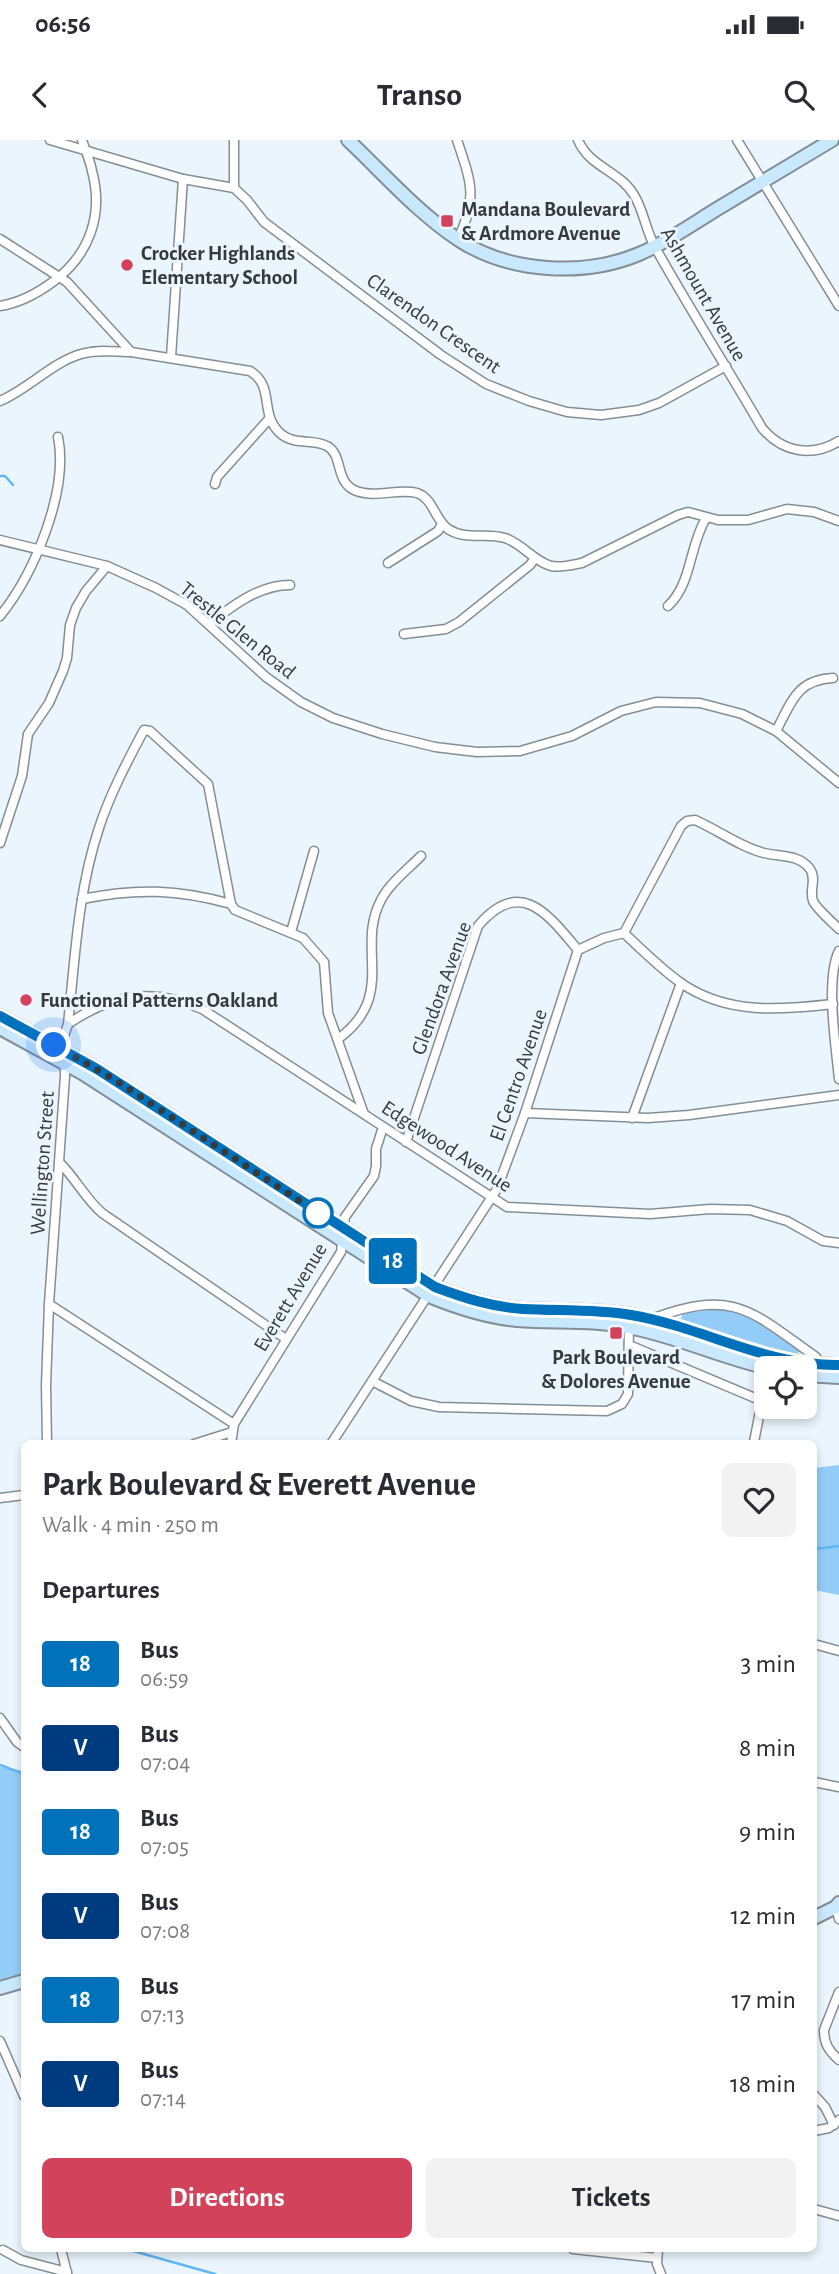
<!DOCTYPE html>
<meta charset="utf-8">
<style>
body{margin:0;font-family:"Alegreya Sans",sans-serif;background:#f2f2f3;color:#2b2b33;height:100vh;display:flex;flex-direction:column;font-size:26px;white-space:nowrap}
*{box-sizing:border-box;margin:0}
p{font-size:23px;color:#7c7c81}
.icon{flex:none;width:38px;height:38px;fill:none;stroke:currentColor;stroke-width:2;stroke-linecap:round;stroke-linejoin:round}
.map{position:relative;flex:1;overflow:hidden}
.side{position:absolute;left:21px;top:1300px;width:796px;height:812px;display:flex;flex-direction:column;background:#fff;border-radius:10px;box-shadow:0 4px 10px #0003}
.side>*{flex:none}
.badge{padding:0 14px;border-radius:5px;font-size:24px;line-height:46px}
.buttons{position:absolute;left:754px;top:1216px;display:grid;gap:14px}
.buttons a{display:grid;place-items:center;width:63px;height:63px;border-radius:10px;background:#fff;box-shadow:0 4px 10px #0003;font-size:35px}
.you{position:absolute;width:35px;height:35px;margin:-18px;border:5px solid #fff;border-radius:50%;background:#1a73e8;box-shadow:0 0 0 10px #1a73e833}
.map>.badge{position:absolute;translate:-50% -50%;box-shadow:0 0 0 4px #fff}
h2{padding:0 21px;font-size:26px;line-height:63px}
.round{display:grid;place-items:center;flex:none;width:74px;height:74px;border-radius:10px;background:#f2f2f3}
.headline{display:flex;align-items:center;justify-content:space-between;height:119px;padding:0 21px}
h1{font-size:33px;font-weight:600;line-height:52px}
.action{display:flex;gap:14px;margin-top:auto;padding:14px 21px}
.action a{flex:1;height:80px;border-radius:10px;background:#d2425b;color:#fff;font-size:28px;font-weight:600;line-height:80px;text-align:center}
.action a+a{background:#f2f2f3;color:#2b2b33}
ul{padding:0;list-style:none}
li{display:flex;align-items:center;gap:21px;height:84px;padding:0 21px}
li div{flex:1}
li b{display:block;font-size:26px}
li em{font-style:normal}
li .badge{min-width:77px;font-weight:700;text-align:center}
.status{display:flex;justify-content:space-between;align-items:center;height:49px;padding:0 35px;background:#fff;direction:ltr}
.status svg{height:19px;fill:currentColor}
header{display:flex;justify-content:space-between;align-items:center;height:91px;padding:0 21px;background:#fff;font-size:32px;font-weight:600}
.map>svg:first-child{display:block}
.green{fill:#93cdf7}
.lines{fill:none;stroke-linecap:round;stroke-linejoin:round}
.stream{stroke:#5fb8f5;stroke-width:2.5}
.street-casing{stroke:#848e95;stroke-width:11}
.secondary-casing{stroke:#848e95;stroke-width:16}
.street{stroke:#fff;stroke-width:8}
.secondary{stroke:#c8e8fd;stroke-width:12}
.line-casing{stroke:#fff;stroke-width:16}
.line{stroke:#0072bc;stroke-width:10}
.walk{stroke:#363a3d;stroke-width:7;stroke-dasharray:0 12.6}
.poi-dot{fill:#d2425b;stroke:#eaf5fd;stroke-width:2.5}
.stop-dot{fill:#fff;stroke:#0072bc;stroke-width:3.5}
.labels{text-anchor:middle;stroke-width:6;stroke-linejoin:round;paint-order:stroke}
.poi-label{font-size:21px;font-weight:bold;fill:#363a3d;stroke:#eaf5fd;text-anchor:start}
.street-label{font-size:21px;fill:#363a3d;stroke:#eaf5fd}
</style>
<div class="status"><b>06:56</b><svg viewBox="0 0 49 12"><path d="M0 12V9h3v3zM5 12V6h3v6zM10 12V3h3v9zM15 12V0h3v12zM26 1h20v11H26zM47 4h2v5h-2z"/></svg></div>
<header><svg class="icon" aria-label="back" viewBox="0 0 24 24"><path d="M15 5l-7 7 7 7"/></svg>Transo<svg class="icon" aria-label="search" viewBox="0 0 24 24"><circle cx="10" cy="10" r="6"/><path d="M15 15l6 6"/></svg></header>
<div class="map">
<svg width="839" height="2134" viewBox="0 0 839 2134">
<rect width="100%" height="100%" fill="#eaf5fd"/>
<g class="green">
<path d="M721,1169C750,1170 775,1192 798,1208L799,1212L794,1215L761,1206L681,1179L683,1173Z"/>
<polygon points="839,1325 839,1455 814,1450 814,1328"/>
<polygon points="0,1627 24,1631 24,1835 0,1840"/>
</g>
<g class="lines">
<g class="stream">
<polyline points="0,336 5,336 13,345"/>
<polyline points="814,1409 839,1406"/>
<polyline points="0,1625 24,1634"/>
<polyline points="126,2109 215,2134"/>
</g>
<defs>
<g id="street">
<polyline points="50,0 183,39 234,48"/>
<polyline points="234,0 234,48 247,60 264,82 441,215 486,244 529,261 567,272 601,275 639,270 659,263 726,226"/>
<path d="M457,0C471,42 478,57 458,99"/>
<path d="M578,0C589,27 620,31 634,55C644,71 646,92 656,109C690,169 727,228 762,288C782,312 812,318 839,301"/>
<polyline points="737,0 839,166"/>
<path d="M0,99L67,142L131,212L250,231C276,247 258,274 281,294C296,306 312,298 327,306C343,314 335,341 354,350C374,359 397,348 417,353C433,358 435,380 448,389C467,401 486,392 505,398C523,404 533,421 551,426C561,428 572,425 582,423L678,375L688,372L718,380H748L787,369L814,372L839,381"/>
<path d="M0,166C19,163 38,153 54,141C89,115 104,75 92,31C90,20 85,10 82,0"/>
<polyline points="171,217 183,39"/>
<path d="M0,261C28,249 53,222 81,214C97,209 115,212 131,212"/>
<polyline points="215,344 217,337 269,279"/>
<polyline points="0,400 107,426 156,448 187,465 266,537 301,562 333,578 382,594 435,607 477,612 520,611 572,596 621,571 656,562 700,563 742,574 776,591 839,643"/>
<polyline points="388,423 438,391 442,384"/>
<path d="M668,466C692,444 689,406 706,378"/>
<path d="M0,476C34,434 69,351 58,297"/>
<path d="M209,484C232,466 259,445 290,445"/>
<polyline points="404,494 446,489 459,482 530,425 535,418"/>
<path d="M776,591C792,562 796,540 833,538"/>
<polyline points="0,703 22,636 28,594 49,563 63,531 67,518 70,485 76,468 86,451 107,426"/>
<path d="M82,759C136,748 178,749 231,764"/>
<polyline points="291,792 314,711"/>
<path d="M624,793L681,686L687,681L695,680C718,690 740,707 764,713C780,717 799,714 810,729C817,739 809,750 813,761C816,768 833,783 839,789"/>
<path d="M624,793C642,810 661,829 681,843C727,875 781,870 833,864"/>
<path d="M839,811C825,839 836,907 839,939"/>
<path d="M68,884C112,854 153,847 202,869L507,1067L650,1074L710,1069L750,1070L787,1081L823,1101L839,1103"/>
<path d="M338,899C398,855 355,809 381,760C389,744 408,729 421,716"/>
<polyline points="525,973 648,978 689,975 839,955"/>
<polyline points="632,978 681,843"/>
<path d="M406,1002L478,786C520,736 548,774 578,810"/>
<path d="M60,1023C76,1039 85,1058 102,1073L286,1199"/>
<polyline points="49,1164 234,1284"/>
<path d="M654,1178C735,1148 752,1172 816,1217L821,1225"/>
<polyline points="629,1205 762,1261 754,1302"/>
<polyline points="372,1241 411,1261 439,1267 607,1271 622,1264 628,1254 629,1183"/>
<path d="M47,1304L46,1245L49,1164L65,936L64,896L68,884C75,818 78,751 99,688C110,654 127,622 144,590L150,591L208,644L231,764L235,770L303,798L324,822L328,873L364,974"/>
<polyline points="194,1304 232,1292"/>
<polyline points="231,1304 234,1284 341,1112 345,1077 374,1036 376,1026 376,1009 383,987"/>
<polyline points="331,1304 497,1049 525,973 578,810 604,798 624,793"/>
<polyline points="0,1358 24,1355"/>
<polyline points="814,1504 839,1511"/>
<polyline points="0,1578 17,1602 24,1607"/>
<polyline points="814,1642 839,1647"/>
<polyline points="836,1767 839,1779"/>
<path d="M839,1852L824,1890C824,1904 829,1911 839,1920"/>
<polyline points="0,1901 24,1956"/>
<polyline points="814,1955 825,1967 834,1985"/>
<polyline points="814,1991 829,1988 839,1980"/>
<polyline points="814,2069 839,2076"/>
<polyline points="61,2109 67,2133"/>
<polyline points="573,2109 657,2118"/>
<polyline points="658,2109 657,2124 661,2134"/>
<polyline points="3,2110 21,2120 67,2132"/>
</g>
<g id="secondary">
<path d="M348,0C384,34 418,73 459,100C510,133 584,137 639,114C668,102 695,82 722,66C758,44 795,22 832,0"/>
<path d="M0,876L97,929L435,1147C464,1158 492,1167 523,1169C559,1171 595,1169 631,1175C701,1188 766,1226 839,1225"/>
<path d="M0,888L82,933L429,1156C458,1168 486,1177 517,1180C553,1183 589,1179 624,1186C674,1195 720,1217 768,1228"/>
<polyline points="805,1235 839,1237"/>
<polyline points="814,1778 836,1767 839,1763"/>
<polyline points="0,1848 24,1841"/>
</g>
</defs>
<use href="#street" class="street-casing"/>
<use href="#secondary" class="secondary-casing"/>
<use href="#street" class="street"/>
<use href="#secondary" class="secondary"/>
</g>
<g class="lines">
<defs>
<path id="line" d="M0,876L97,929L435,1147C464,1158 492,1167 523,1169C559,1171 595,1169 631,1175C702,1187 766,1226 839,1225"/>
</defs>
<use href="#line" class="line-casing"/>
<use href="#line" class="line"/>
<polyline class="walk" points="54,905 115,940 318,1073"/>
</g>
<g class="poi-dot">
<rect x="440" y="74" width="14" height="14" rx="3.5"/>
<circle cx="127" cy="125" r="7"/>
<circle cx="26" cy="860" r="7"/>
<rect x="609" y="1186" width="14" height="14" rx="3.5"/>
</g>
<circle class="stop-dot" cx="318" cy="1073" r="14"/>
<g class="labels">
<g class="poi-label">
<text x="461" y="76">Mandana Boulevard<tspan x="461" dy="24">&amp; Ardmore Avenue</tspan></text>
<text x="141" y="120">Crocker Highlands<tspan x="141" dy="24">Elementary School</tspan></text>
<text x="40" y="867">Functional Patterns Oakland</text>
<text x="616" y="1224" text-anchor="middle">Park Boulevard<tspan x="616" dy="24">&amp; Dolores Avenue</tspan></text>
</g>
<g class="street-label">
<text transform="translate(704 154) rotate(60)" y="7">Ashmount Avenue</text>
<text transform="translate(434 183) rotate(35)" y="7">Clarendon Crescent</text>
<text transform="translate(238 490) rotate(39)" y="7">Trestle Glen Road</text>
<text transform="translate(441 848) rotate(-70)" y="7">Glendora Avenue</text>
<text transform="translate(518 935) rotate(-71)" y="7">El Centro Avenue</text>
<text transform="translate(447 1006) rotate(33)" y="7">Edgewood Avenue</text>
<text transform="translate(42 1023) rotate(-86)" y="7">Wellington Street</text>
<text transform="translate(290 1157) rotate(-59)" y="7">Everett Avenue</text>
</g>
</g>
</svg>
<div class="buttons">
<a><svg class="icon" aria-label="locate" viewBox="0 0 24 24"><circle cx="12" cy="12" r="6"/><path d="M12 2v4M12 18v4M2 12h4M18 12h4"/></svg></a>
</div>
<div class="you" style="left:54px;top:905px"></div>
<b class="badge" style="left:393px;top:1121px;background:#0072bc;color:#fff">18</b>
<section class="side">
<div class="headline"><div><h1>Park Boulevard &amp; Everett Avenue</h1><p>Walk · 4 min · 250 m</p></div><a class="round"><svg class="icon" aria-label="heart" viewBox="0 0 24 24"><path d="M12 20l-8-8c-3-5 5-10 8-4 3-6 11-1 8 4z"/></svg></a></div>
<h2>Departures</h2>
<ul>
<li><span class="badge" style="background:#0072bc;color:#fff">18</span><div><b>Bus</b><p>06:59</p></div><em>3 min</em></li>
<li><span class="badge" style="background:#003b80;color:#fff">V</span><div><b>Bus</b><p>07:04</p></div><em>8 min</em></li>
<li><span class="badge" style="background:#0072bc;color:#fff">18</span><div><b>Bus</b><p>07:05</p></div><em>9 min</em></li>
<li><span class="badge" style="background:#003b80;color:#fff">V</span><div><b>Bus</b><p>07:08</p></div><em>12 min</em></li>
<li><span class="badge" style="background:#0072bc;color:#fff">18</span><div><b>Bus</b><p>07:13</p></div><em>17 min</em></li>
<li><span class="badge" style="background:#003b80;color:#fff">V</span><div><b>Bus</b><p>07:14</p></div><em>18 min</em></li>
</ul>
<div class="action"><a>Directions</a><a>Tickets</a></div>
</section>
</div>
